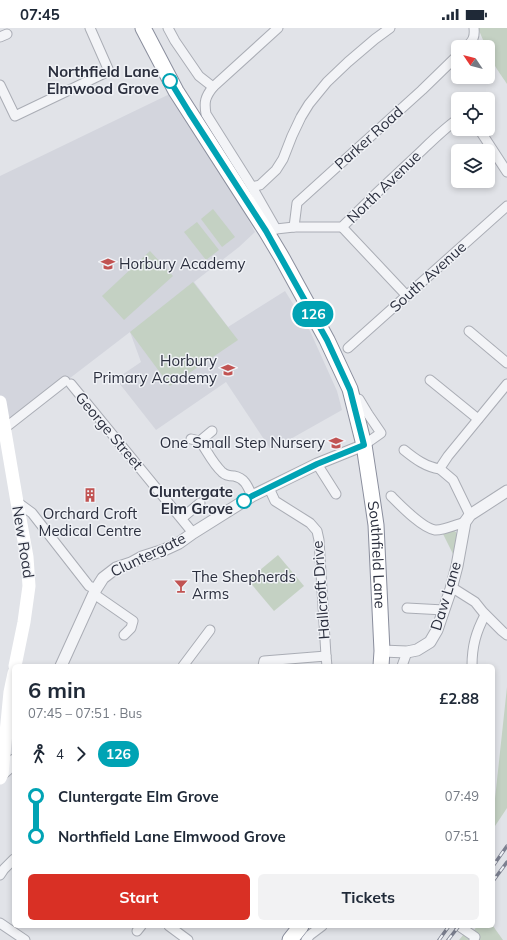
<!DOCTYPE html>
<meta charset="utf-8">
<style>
body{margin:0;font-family:Mulish,sans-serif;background:#f2f2f3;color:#1f2937;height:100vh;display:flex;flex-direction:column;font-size:15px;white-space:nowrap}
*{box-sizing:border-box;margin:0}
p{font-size:13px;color:#747a83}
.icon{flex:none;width:22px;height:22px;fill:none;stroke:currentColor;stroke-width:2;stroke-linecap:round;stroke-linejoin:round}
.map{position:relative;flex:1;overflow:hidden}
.drawer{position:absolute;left:12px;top:636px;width:483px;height:264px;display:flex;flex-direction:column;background:#fff;border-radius:6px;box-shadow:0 2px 6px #0003}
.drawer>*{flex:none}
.badge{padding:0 8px;border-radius:13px;font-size:14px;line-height:26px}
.needle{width:26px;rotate:305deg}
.controls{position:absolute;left:451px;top:12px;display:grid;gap:8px}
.controls a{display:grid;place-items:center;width:44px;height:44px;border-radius:6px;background:#fff;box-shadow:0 2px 6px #0003;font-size:20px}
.map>.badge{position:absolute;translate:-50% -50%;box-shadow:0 0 0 2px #fff}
.legs{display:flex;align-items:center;gap:6px;height:44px;padding:0 16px;font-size:13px}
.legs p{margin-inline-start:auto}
.headline{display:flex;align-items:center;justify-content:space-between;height:68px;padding:0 16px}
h1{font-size:22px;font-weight:700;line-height:30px}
.action{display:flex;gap:8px;margin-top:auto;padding:8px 16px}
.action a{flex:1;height:46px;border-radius:6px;background:#d93025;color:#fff;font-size:16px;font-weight:700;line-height:46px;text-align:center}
.action a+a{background:#f2f2f3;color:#1f2937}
ul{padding:0 16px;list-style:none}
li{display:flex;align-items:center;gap:14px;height:40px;font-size:15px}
li i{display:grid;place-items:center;width:6px;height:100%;margin:0 5px;background:currentColor}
li i::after{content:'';width:10px;height:10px;margin:-5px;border:3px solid;border-radius:50%;background:#fff}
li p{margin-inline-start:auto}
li:first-child i{background:linear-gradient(#0000 50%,currentColor 0)}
li:last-child i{background:linear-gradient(currentColor 50%,#0000 0)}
.status{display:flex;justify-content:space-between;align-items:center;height:28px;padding:0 20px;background:#fff;direction:ltr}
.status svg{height:11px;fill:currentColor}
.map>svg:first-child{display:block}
.built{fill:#d3d5dd}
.green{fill:#c4d1c3}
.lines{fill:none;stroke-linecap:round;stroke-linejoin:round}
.minor-casing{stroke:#aaadb5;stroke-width:11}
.tertiary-casing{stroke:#aaadb5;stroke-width:13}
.trunk-casing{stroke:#8a8e9d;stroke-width:17}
.minor{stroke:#f3f4f7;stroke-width:9}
.tertiary{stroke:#f3f4f7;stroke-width:11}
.secondary{stroke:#fff;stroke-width:13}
.trunk{stroke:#fff;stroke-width:15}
.rail-casing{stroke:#7c8090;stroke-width:3.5}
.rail{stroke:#f0f2f6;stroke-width:2;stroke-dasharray:6;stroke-linecap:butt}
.line-1-casing{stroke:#fff;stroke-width:9}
.line-1{stroke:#00a3b4;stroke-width:6}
.stop-1-dot{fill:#fff;stroke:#00a3b4;stroke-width:2}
.labels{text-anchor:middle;stroke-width:3;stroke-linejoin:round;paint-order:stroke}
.stop-label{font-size:15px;font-weight:bold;fill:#2b2f3e;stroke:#f0f2f6;text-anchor:end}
.street-label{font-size:15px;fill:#2b2f3e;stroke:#f0f2f6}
.poi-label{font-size:15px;fill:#2b2f3e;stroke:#f0f2f6;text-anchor:start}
</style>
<div class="status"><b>07:45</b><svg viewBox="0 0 49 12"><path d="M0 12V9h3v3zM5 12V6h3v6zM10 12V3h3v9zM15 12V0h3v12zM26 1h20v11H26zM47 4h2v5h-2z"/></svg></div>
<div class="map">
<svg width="507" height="912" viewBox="0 0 507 912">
<rect width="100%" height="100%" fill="#e1e3e8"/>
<polygon class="built" points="176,63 189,84 255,204 239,219 194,254 228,299 285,263 310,303 337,363 342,382 271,422 226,354 156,402 116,351 141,334 130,304 5,400 0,374 0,148"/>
<g class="green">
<path d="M478,0H507V56C501,46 488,31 488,19H486Z"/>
<polygon points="213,181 235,209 222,219 201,191"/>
<polygon points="197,194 219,222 206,232 184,204"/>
<polygon points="150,223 173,248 124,292 102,268"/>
<polygon points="193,254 238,312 170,358 130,304"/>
<polygon points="447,502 454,503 456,504 457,507 453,526 443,506"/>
<polygon points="278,527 304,558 274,583 248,552"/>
<polygon points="507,659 507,780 493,801 493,782 494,780"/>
<polygon points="477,898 493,898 503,912 459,912 464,906 473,904"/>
</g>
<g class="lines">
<defs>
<g id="minor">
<path d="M168,0L175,13L199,48L213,59C205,69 204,74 206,86L252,159L276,201L266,203"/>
<polyline points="0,9 7,6"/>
<path d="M466,19C473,13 475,9 474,0"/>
<polyline points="0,57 15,88 109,43 90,0"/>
<polyline points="213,59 278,0"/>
<polyline points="479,101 507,144"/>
<polyline points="252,159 260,157 276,142 283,131 292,108 301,89 309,76 327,54 348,34 375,11 390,0"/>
<polyline points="294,199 297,175 422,62 458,27"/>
<polyline points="342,199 407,268"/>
<path d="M276,201L294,199H342C366,175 390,152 414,130C428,117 442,102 458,91"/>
<polyline points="469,303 507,335"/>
<polyline points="348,320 507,178"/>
<polyline points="430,352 478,391"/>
<polyline points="71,356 193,505"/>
<polyline points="359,371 368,386 381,405 364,417"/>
<polyline points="5,400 65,353"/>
<polyline points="191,411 200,413 212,403"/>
<path d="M200,413C207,423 213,436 222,444C225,447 229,448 234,448C245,450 248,459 252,468"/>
<path d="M404,422C415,431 426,439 440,441"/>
<polyline points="317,436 336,466"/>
<polyline points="269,460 275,473 310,495 317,503 319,512 326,628 327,638"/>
<path d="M391,468C400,477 422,500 435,502C441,503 458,496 465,494"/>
<polyline points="17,474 32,485 89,558 96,561"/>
<polyline points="470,487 453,452 440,441 442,437 448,428 507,356"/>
<polyline points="182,490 200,475"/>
<polyline points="451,561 456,562 475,574 483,584 502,603 507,607"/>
<polyline points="94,566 133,593 131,600 124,607"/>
<polyline points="407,580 444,582"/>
<polyline points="183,638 210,602"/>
<polyline points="263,638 264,633 326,628"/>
<polyline points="402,638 407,624"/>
<path d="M472,638C472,618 476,604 485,587"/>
<polyline points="0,847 4,841 14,831"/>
<polyline points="0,895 25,912"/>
<polyline points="169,898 188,912"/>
<polyline points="459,898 475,909 474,912"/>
<polyline points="137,903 141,898"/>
<polyline points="306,912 310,907 322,898"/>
</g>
<g id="tertiary">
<polyline points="382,623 407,624 417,622 430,614 437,602 451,561 457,538 465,494 470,487 507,463"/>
<polyline points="61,638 96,561 103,550 116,540 131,535 142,529 164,522 179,515 193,505 252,468 317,436 364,417"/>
<polyline points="0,744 2,746 10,739 14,732"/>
</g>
<g id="trunk">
<path id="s1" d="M143,0L176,63L266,203L281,228L327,312L350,361L364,417L371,463L376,497L382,623L381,638"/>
<polyline points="290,912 301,898"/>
</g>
</defs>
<use href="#minor" class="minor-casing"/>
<use href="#tertiary" class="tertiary-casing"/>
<use href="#trunk" class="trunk-casing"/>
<use href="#minor" class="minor"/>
<use href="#tertiary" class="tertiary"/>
<g class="secondary">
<polyline points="0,374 17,474 27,529 29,558 24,594 15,638"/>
<polyline points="0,750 2,746 10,664 14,645"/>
</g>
<use href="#trunk" class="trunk"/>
<defs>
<g id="rail">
<polyline points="493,838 507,818"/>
<polyline points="493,853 507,834"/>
<polyline points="439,912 449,898"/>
<polyline points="448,912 459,898"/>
</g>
</defs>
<use href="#rail" class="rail-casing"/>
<use href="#rail" class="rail"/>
</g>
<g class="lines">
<defs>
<polyline id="line-1" points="170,53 189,84 266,203 327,312 350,362 364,417 317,436 252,468 244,473"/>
</defs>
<use href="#line-1" class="line-1-casing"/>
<use href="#line-1" class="line-1"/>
</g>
<defs>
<symbol id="school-bare" viewBox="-9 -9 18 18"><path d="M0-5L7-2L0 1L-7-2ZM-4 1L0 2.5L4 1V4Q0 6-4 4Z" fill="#c15352" stroke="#f0f2f6" stroke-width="2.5" paint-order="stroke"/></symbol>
<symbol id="building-bare" viewBox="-9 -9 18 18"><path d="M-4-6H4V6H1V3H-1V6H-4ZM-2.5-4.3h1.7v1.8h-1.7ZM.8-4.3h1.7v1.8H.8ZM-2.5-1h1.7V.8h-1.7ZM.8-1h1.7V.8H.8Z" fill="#c15352" stroke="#f0f2f6" stroke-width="2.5" paint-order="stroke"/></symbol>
<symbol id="bar-bare" viewBox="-9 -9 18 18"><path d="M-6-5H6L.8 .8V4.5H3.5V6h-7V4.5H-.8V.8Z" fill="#c15352" stroke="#f0f2f6" stroke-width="2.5" paint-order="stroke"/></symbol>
</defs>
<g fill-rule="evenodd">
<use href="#school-bare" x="98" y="226" width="20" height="20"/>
<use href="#school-bare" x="218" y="332" width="20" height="20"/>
<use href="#school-bare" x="326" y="405" width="20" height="20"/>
<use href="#building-bare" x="80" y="457" width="20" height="20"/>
<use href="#bar-bare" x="171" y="548" width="20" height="20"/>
</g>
<g class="stop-1-dot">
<circle cx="170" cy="53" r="7"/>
<circle cx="244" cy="473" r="7"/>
</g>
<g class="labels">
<g class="stop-label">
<text x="159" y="49">Northfield Lane<tspan x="159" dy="17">Elmwood Grove</tspan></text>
<text x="233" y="469">Cluntergate<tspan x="233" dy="17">Elm Grove</tspan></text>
</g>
<g class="street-label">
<text transform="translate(369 110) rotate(-42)" y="5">Parker Road</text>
<text transform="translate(384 159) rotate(-44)" y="5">North Avenue</text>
<text transform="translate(428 249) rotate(-42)" y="5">South Avenue</text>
<text transform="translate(109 403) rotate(50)" y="5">George Street</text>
<text transform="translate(23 514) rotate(81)" y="5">New Road</text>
<text transform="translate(148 527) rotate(-26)" y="5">Cluntergate</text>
<text dy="5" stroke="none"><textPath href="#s1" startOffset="585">Southfield Lane</textPath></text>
<text transform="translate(321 562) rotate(-94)" y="5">Hallcroft Drive</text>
<text transform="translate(446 568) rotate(-73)" y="5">Daw Lane</text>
</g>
<g class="poi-label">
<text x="119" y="241">Horbury Academy</text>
<text x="217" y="338" text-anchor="end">Horbury<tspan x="217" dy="17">Primary Academy</tspan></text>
<text x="325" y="420" text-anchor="end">One Small Step Nursery</text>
<text x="90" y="491" text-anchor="middle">Orchard Croft<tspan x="90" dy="17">Medical Centre</tspan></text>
<text x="192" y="554">The Shepherds<tspan x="192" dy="17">Arms</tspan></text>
</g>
</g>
</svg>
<div class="controls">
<a><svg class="needle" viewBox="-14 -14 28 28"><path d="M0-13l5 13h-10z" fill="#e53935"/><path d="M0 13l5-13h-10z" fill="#747a83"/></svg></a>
<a><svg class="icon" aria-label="locate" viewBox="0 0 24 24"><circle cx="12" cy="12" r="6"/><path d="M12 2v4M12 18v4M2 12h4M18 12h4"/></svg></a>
<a><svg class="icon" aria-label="layers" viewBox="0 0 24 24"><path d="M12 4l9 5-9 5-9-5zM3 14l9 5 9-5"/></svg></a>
</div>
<b class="badge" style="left:313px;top:286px;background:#00a3b4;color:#fff">126</b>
<section class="drawer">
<div class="headline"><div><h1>6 min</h1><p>07:45 – 07:51 · Bus</p></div><b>£2.88</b></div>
<div class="legs"><svg class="icon" aria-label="walk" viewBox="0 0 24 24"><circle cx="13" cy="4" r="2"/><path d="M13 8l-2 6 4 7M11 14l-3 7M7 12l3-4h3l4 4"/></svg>4<svg class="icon" aria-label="forward" viewBox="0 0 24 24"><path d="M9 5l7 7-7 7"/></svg><b class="badge" style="background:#00a3b4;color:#fff">126</b></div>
<ul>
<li><i style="color:#00a3b4"></i><b>Cluntergate Elm Grove</b><p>07:49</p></li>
<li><i style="color:#00a3b4"></i><b>Northfield Lane Elmwood Grove</b><p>07:51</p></li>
</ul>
<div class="action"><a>Start</a><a>Tickets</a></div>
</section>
</div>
